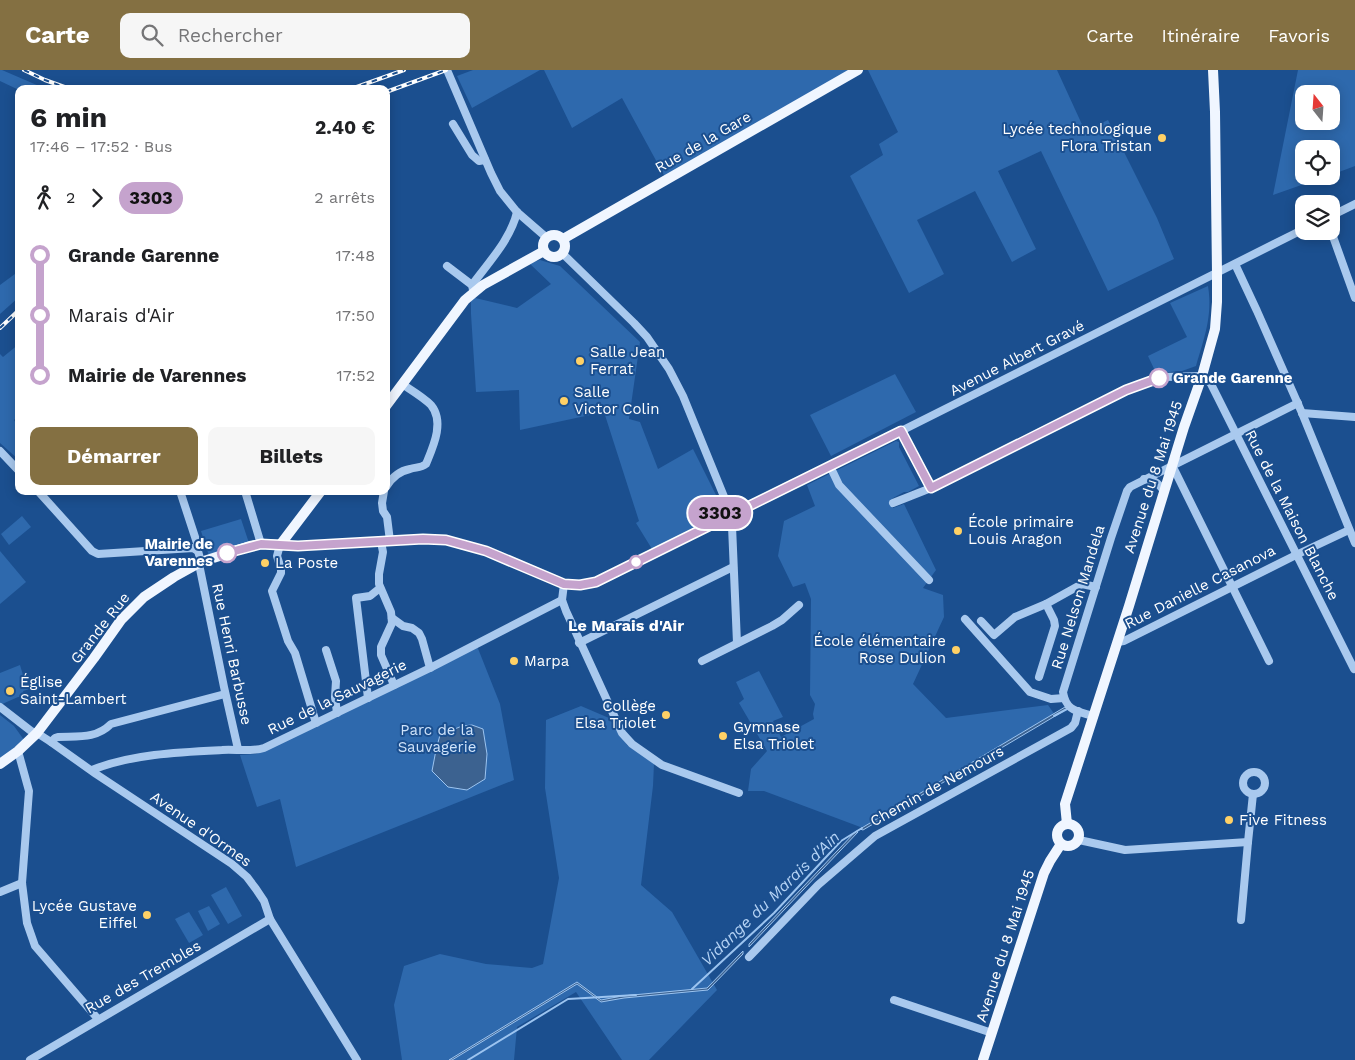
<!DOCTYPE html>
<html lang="fr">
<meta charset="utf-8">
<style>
body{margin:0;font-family:"Work Sans",sans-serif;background:#f6f6f6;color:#202124;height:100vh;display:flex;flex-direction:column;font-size:19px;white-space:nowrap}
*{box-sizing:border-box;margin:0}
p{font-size:16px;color:#757577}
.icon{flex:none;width:28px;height:28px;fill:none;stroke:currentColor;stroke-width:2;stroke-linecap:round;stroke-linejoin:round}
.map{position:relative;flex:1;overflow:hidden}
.panel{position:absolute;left:15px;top:15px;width:375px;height:410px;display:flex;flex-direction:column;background:#fff;border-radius:10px;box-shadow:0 2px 12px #0003}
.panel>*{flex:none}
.badge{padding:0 10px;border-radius:16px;font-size:18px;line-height:32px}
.needle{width:32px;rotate:343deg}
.controls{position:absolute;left:1295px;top:15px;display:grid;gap:10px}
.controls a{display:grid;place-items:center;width:45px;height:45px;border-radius:10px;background:#fff;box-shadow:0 2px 12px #0003;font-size:25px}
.map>.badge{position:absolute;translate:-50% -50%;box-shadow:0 0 0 2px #fff}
.legs{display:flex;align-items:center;gap:8px;height:55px;padding:0 15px;font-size:16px}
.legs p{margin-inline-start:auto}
.overview{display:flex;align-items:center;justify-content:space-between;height:85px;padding:0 15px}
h1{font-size:28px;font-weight:700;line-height:38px}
.action{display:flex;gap:10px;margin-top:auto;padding:10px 15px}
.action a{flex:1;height:58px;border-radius:10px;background:#847042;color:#fff;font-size:20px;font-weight:700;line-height:58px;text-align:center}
.action a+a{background:#f6f6f6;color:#202124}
ul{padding:0 15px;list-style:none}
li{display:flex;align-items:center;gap:18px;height:60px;font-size:19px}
li i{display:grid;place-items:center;width:8px;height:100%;margin:0 6px;background:currentColor}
li i::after{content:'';width:12px;height:12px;margin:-6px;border:4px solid;border-radius:50%;background:#fff}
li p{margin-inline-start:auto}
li:first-child i{background:linear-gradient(#0000 50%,currentColor 0)}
li:last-child i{background:linear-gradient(currentColor 50%,#0000 0)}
header{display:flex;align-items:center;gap:30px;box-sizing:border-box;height:70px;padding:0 25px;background:#847042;color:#fff}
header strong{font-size:24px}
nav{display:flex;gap:28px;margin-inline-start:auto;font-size:18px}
.search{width:350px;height:45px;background:#f6f6f6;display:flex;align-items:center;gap:12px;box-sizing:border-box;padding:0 18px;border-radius:10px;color:#757577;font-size:19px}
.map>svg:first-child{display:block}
.green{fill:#2e69ad;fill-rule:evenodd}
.water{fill:#3c6290;stroke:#9cc4f0}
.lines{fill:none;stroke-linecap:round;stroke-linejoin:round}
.stream{stroke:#9cc4f0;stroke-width:2}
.minor{stroke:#a9c9ee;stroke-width:8}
.major{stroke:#f0f6ff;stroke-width:10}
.rail-casing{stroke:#fff;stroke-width:4}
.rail{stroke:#1b4f8f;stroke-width:2;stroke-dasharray:5.5;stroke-linecap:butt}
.line-1-casing{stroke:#fff;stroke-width:11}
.line-1{stroke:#c5a3cd;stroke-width:8}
.poi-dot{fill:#ffd166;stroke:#1b4f8f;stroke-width:2}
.stop-1-dot{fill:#fff;stroke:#c5a3cd;stroke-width:2.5}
.labels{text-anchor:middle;stroke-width:4;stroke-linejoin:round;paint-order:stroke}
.poi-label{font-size:15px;fill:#fff;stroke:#1b4f8f;text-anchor:start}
.street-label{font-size:15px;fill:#fff;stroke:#1b4f8f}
.stop-label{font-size:15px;font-weight:bold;fill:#fff;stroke:#1b4f8f;text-anchor:start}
.park-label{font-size:15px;fill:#cfe3fa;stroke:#1b4f8f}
.neighbourhood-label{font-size:16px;font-weight:bold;fill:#fff;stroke:#1b4f8f}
.water-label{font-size:16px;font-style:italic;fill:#b5d3f5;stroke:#1b4f8f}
</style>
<header>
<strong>Carte</strong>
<div class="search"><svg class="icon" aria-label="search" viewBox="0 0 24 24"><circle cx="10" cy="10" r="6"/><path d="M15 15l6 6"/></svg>Rechercher</div>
<nav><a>Carte</a><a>Itinéraire</a><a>Favoris</a></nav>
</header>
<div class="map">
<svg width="1355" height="990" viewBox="0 0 1355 990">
<rect width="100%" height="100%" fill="#1b4f8f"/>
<g class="green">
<polygon points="0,0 2,0 46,19 19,20 0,11"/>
<polygon points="473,0 540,0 472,38 457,6"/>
<polygon points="544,0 851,0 665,107 622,28 572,58"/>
<polygon points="868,0 1057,0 1085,61 1108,50 1157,148 1174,189 1108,221 1041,81 998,101 1036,179 1012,192 975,121 917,150 944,204 909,223 850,106 883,85 879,74 898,62"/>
<path d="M1298,0H1355V96L1331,105V79H1304V106H1327L1273,125ZM1304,24H1331V51H1304Z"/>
<polygon points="540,190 560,196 640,272 629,349 640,352 658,399 693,379 717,427 710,449 652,479 636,453 639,451 604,342 520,360 519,320 476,322 471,244 471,227 517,238 551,214 529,193"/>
<polygon points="19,201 19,227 0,244 0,215"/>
<path d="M1208,216C1213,246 1204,268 1196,296L1182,301L1156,303L1148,286L1187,267L1170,233Z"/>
<polygon points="19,274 19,345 14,350 19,358 19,390 0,373 0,284 3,287"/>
<polygon points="895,304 916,342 831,386 810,345"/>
<polygon points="896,371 899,372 899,377 919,416 908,422 904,422 893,428 890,432 893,438 904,434 936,500 923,518 943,525 944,547 913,614 946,648 1048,635 1055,645 863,758 764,721 748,721 751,699 767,681 739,633 744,629 736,612 759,601 783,647 773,651 781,667 814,649 813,644 815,634 810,625 811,529 805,513 793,517 778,486 784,451 815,436 807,415"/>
<polygon points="22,446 31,457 9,475 1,464"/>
<polygon points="241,449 249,473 209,486 201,461"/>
<polygon points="0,481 26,512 0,534"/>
<polygon points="477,576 500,634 514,710 296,797 280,729 257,737 240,685 256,684"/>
<polygon points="20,595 26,615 33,618 23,621 25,627 18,627 0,635 0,603"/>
<polygon points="581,636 609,648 627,675 654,693 653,716 641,815 672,842 717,920 649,990 622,990 576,922 517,957 514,990 402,990 394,935 404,896 440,884 486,894 532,898 543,894 559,808 545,718 546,650"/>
<polygon points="0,645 14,656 24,670 0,689"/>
<polygon points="226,817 242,846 228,854 211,825"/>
<polygon points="209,836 220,854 208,861 198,841"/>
<polygon points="189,842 203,865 189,873 175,849"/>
</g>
<g class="water">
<polygon points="1065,637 1067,639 863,760 860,759"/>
<polygon points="472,655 483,659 487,684 485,709 467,720 448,717 432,701 436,680 440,665 462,656"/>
<polygon points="856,761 858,762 749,877 749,874"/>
<polygon points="743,881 743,884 708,920 624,928 601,932 577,914 452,990 449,990 577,912 601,930 622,926 707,918"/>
</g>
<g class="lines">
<g class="stream">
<polyline points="1054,646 1067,639"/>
<polyline points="692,919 774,843 841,771 862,758"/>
<polyline points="468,990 568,929 636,925"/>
</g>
<g class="minor">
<polyline points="447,0 491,103 500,121 517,142 547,168"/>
<polyline points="453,54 472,85 479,91 485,90"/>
<polyline points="1331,146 1355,134"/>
<polyline points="1331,161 1355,228"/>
<polyline points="563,184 634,253 647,267 669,299 683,326 727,434"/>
<polyline points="1235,194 1257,241 1302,343 1355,473"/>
<polyline points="447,196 472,215 473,220"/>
<path d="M472,215C488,193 511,169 517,142"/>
<polyline points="1302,343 1355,347"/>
<polyline points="901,361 931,418"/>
<polyline points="0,381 19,401"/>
<polyline points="1172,395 1269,591"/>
<polyline points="830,396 839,415 929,510"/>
<path d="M1144,409C1156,411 1157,412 1164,421"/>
<path d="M386,417C392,407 399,401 410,399C416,397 421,398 426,394C433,377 445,352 431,335C423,327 411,320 402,314"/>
<polyline points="38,421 92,481 98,484 193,478 198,481 201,492"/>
<polyline points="180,421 197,473 198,481"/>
<polyline points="245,421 261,474"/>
<polyline points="384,421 382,433 383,441 387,447 390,471"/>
<polyline points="893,433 931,418 1134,317 1164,307 1202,306 1207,309 1211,314 1354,599"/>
<circle cx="731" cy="445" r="11"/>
<polyline points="741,440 901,361 1304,159"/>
<polyline points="732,456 737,573"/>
<polyline points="381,472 383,482 379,504 379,514 391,542 392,553 381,577 381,585 394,615"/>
<polyline points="199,494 224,617 238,679"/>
<polyline points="564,514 562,530 566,541 622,663 632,674 662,695 739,723"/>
<polyline points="392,548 403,556 412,558 419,563 422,569 430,598"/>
<polyline points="965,549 1030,622 1051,629 1064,628"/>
<polyline points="981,551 994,565 1015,547 1046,534 1082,514 1096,517"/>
<polyline points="1117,572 1124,571 1296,485 1349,460"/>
<polyline points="579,573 733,497"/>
<polyline points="326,580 336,611 335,627 337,643"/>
<polyline points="702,591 772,556 782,550 799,535"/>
<polyline points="1039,607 1055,556 1054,550 1046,534"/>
<polyline points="368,628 356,528 370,526 380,518"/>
<polyline points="0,637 31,661 37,663 51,672 96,704 232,794 247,807 256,819 264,831 270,849 357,990"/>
<path d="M1093,646C1077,641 1066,641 1063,622L1111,468L1127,421L1130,417L1298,333"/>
<polyline points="316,653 295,583 288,571 272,521 281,503 281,499 277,486 280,475 298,476 423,469 446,470 486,481 564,514 580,515 595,512 713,453 721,448"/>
<path d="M51,672L55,668L58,667C78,666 96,669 111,654L225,624"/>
<polyline points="18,681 29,721 22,813 27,853 35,876 98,949"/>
<path d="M92,700C131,684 180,682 222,680C235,679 251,682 264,678L430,598L562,530"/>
<circle cx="1254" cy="713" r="11"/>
<polyline points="1079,770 1125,780 1248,772 1253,724"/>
<polyline points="0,822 22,813"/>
<polyline points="1241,850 1248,772"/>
<polyline points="749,887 818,815 875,766 1071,658 1075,653 1078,641"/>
<polyline points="894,930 992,963"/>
<polyline points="30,990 270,849"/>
</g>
<g class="major">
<circle cx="554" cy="176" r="11"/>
<polyline points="563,169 858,0"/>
<polyline points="386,336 465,230 483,215 544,181"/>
<polyline points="0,694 18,681 37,663 94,588 121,550 144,527 174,507 201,492 250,476 261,474 280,475 321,421"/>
<circle cx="1068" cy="765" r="11"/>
<polyline points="1067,754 1065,734 1129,536 1184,357 1202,306 1215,259 1217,232 1217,203 1215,42 1213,0"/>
<polyline points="983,990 1044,803 1050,791 1061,774"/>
</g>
<defs>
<g id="rail">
<polyline points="24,0 45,10 70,19"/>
<polyline points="351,19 404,0"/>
<polyline points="386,22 446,0"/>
<polyline points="0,258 19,240"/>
</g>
</defs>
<use href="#rail" class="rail-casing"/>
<use href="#rail" class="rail"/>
</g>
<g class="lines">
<defs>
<path id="line-1" d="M227,483L261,474L298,476L423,469L446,470L486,481L564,514L580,515L596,512L713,454L720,448C719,439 724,433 734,434L741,440L901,361L931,418L1126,320L1159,308"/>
</defs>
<use href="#line-1" class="line-1-casing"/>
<use href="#line-1" class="line-1"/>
</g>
<g class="poi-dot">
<circle cx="1162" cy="68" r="5"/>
<circle cx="580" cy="291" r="5"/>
<circle cx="564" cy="331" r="5"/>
<circle cx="958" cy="461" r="5"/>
<circle cx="265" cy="493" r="5"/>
<circle cx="956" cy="580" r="5"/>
<circle cx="514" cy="591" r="5"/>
<circle cx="10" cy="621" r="5"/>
<circle cx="666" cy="645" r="5"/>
<circle cx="723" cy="666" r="5"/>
<circle cx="1229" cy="750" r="5"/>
<circle cx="147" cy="845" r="5"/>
</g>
<g class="stop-1-dot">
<circle cx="1159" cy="308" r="9"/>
<circle cx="227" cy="483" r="9"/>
<circle cx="636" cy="492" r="6"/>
</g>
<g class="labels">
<g class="poi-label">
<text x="1152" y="64" text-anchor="end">Lycée technologique<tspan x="1152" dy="17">Flora Tristan</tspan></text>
<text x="590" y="287">Salle Jean<tspan x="590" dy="17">Ferrat</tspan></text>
<text x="574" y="327">Salle<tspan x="574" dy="17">Victor Colin</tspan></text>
<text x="968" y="457">École primaire<tspan x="968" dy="17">Louis Aragon</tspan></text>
<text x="275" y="498">La Poste</text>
<text x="946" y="576" text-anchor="end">École élémentaire<tspan x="946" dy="17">Rose Dulion</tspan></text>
<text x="524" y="596">Marpa</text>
<text x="20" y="617">Église<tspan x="20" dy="17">Saint-Lambert</tspan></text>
<text x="656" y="641" text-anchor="end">Collège<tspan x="656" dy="17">Elsa Triolet</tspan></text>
<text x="733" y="662">Gymnase<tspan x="733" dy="17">Elsa Triolet</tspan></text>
<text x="1239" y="755">Five Fitness</text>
<text x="137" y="841" text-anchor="end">Lycée Gustave<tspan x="137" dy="17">Eiffel</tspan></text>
</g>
<g class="street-label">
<text transform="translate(703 72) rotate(-30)" y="5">Rue de la Gare</text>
<text transform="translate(1017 288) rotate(-27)" y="5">Avenue Albert Gravé</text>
<text transform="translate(1153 407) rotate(-72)" y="5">Avenue du 8 Mai 1945</text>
<text transform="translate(1292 445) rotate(63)" y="5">Rue de la Maison Blanche</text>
<text transform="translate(1200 517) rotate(-27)" y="5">Rue Danielle Casanova</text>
<text transform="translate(1078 527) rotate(-73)" y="5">Rue Nelson Mandela</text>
<text transform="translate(100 558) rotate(-52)" y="5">Grande Rue</text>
<text transform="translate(232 584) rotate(78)" y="5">Rue Henri Barbusse</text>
<text transform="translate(337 627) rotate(-26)" y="5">Rue de la Sauvagerie</text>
<text transform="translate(937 716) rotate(-29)" y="5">Chemin de Nemours</text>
<text transform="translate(201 759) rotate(35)" y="5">Avenue d'Ormes</text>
<text transform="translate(1005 876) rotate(-72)" y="5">Avenue du 8 Mai 1945</text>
<text transform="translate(143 907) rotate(-30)" y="5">Rue des Trembles</text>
</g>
<g class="stop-label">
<text x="1173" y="313">Grande Garenne</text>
<text x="213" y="479" text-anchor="end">Mairie de<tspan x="213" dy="17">Varennes</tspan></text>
</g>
<g class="park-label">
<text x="437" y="665">Parc de la<tspan x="437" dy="17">Sauvagerie</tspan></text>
</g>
<g class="neighbourhood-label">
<text x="626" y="561">Le Marais d'Air</text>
</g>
<g class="water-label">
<text transform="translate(770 828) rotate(-44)" y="6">Vidange du Marais d'Ain</text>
</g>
</g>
</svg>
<div class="controls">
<a><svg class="needle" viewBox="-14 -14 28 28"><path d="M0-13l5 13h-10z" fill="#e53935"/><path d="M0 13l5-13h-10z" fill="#757577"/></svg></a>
<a><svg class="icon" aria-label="locate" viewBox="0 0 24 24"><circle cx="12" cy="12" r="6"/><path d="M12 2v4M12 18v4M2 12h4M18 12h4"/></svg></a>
<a><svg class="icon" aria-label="layers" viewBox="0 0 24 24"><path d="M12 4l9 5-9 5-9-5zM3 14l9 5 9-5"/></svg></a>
</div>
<b class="badge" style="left:720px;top:443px;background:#c5a3cd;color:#111">3303</b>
<section class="panel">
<div class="overview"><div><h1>6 min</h1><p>17:46 – 17:52 · Bus</p></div><b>2.40 €</b></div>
<div class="legs"><svg class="icon" aria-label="walk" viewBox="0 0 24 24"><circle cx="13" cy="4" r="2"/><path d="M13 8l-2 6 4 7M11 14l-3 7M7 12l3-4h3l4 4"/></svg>2<svg class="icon" aria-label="forward" viewBox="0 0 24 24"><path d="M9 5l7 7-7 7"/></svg><b class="badge" style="background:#c5a3cd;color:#111">3303</b><p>2 arrêts</p></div>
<ul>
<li><i style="color:#c5a3cd"></i><b>Grande Garenne</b><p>17:48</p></li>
<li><i style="color:#c5a3cd"></i><span>Marais d'Air</span><p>17:50</p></li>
<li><i style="color:#c5a3cd"></i><b>Mairie de Varennes</b><p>17:52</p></li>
</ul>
<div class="action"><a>Démarrer</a><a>Billets</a></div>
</section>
</div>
